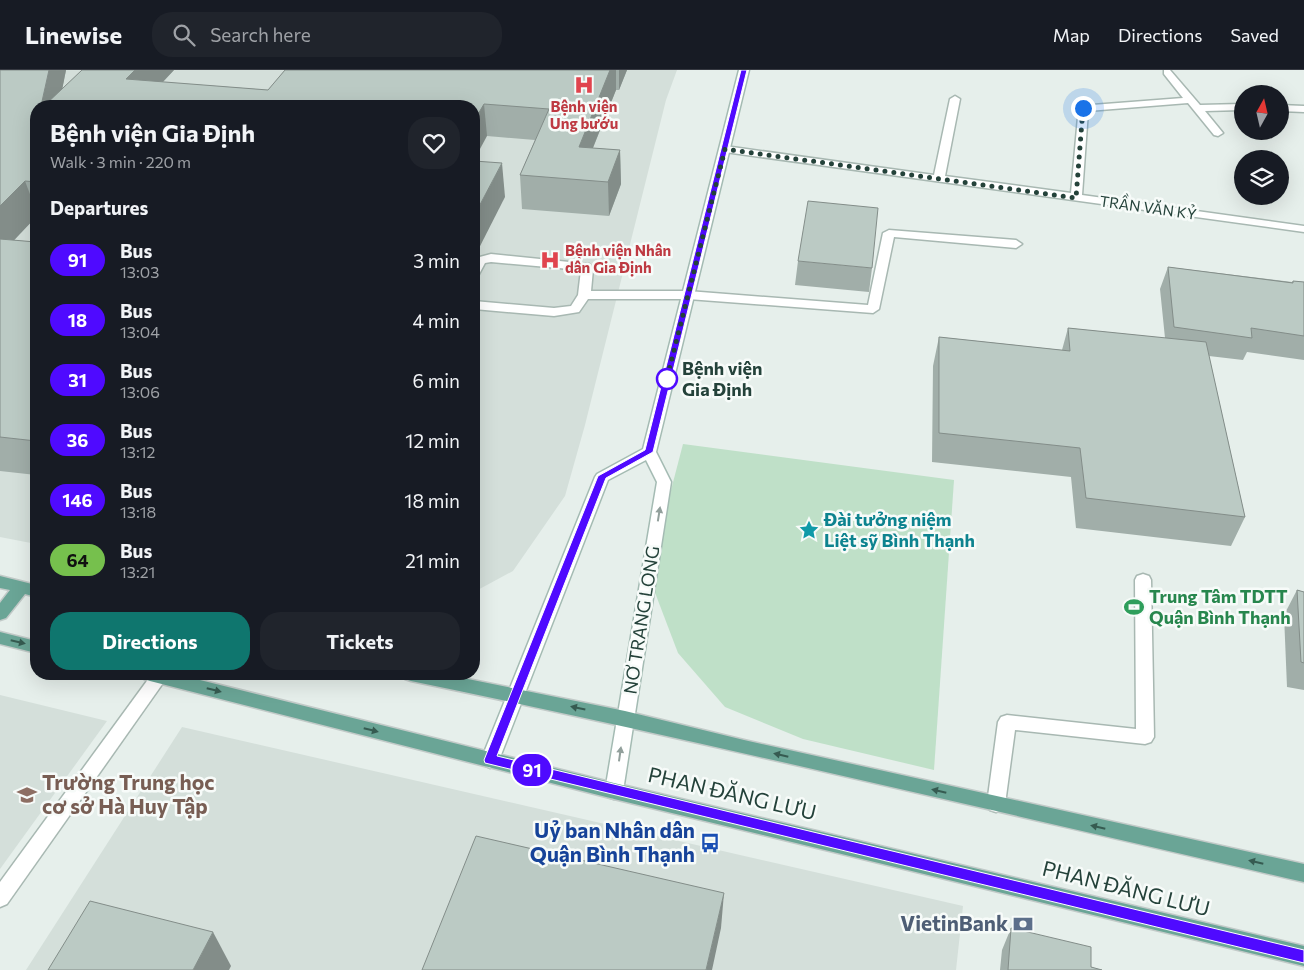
<!DOCTYPE html>
<meta charset="utf-8">
<style>
body{margin:0;font-family:Commissioner,sans-serif;background:#20242c;color:#f1f3f6;height:100vh;display:flex;flex-direction:column;font-size:19px;white-space:nowrap}
*{box-sizing:border-box;margin:0}
p{font-size:16px;color:#9ea1a6}
.icon{flex:none;width:28px;height:28px;fill:none;stroke:currentColor;stroke-width:2;stroke-linecap:round;stroke-linejoin:round}
.map{position:relative;flex:1;overflow:hidden}
.sheet{position:absolute;left:30px;top:30px;width:450px;height:580px;display:flex;flex-direction:column;background:#171b24;border-radius:20px;box-shadow:0 5px 20px #0002}
.sheet>*{flex:none}
.badge{padding:0 10px;border-radius:16px;font-size:18px;line-height:32px}
.needle{width:32px;rotate:8deg}
.buttons{position:absolute;left:1234px;top:15px;display:grid;gap:10px}
.buttons a{display:grid;place-items:center;width:55px;height:55px;border-radius:50%;background:#171b24;box-shadow:0 5px 20px #0002;font-size:25px}
.you{position:absolute;width:25px;height:25px;margin:-12px;border:4px solid #fff;border-radius:50%;background:#1a73e8;box-shadow:0 0 0 8px #1a73e833}
.map>.badge{position:absolute;translate:-50% -50%;box-shadow:0 0 0 2px #fff}
h2{padding:0 20px;font-size:19px;line-height:45px}
.round{display:grid;place-items:center;flex:none;width:52px;height:52px;border-radius:20px;background:#20242c}
.head{display:flex;align-items:center;justify-content:space-between;height:85px;padding:0 20px}
h1{font-size:24px;font-weight:700;line-height:38px}
.button{display:flex;gap:10px;margin-top:auto;padding:10px 20px}
.button a{flex:1;height:58px;border-radius:20px;background:#0f766e;color:#fff;font-size:20px;font-weight:700;line-height:58px;text-align:center}
.button a+a{background:#20242c;color:#f1f3f6}
ul{padding:0;list-style:none}
li{display:flex;align-items:center;gap:15px;height:60px;padding:0 20px}
li div{flex:1}
li b{display:block;font-size:19px}
li em{font-style:normal}
li .badge{min-width:55px;font-weight:700;text-align:center}
header{display:flex;align-items:center;gap:30px;box-sizing:border-box;height:70px;padding:0 25px;background:#171b24;border-bottom:1px solid #363941}
header strong{font-size:24px}
nav{display:flex;gap:28px;margin-inline-start:auto;font-size:18px}
.search{width:350px;height:45px;background:#20242c;display:flex;align-items:center;gap:12px;box-sizing:border-box;padding:0 18px;border-radius:20px;color:#9ea1a6;font-size:19px}
.map>svg:first-child{display:block}
.built{fill:#d4dfda}
.green{fill:#bfe0c8}
.lines{fill:none;stroke-linecap:round;stroke-linejoin:round}
.service-casing{stroke:#a8b8b2;stroke-width:3}
.minor-casing{stroke:#a8b8b2;stroke-width:3}
.secondary-casing{stroke:#a4bbb3;stroke-width:3}
.primary-casing{stroke:#c2cac8;stroke-width:3}
.service{fill:#fff;fill-rule:evenodd}
.minor{fill:#fff;fill-rule:evenodd}
.secondary{fill:#fff;fill-rule:evenodd}
.primary{fill:#6aa596;fill-rule:evenodd}
.wall{fill:#a1aea9}
.shaded-wall{fill:#838d89}
.building{fill:#bbcac4;stroke:#838d89}
.oneway{fill:#92a09c}
.oneway2{fill:#365b51}
.line{fill:#4f0aff;stroke:#fff}
.walk{stroke:#24423a;stroke-width:5;stroke-dasharray:0 9}
.stop-dot{fill:#fff;stroke:#4f0aff;stroke-width:2.5}
.labels{text-anchor:middle;stroke-width:5;stroke-linejoin:round;paint-order:stroke}
.far-health-label{font-size:15px;font-weight:bold;fill:#be3a42;stroke:#f7fbf9}
.far-street-label{font-size:15px;fill:#24423a;stroke:#f7fbf9}
.stop-label{font-size:18px;font-weight:bold;fill:#24423a;stroke:#f7fbf9;text-anchor:start}
.culture-label{font-size:18px;font-weight:bold;fill:#0d838f;stroke:#f7fbf9;text-anchor:start}
.leisure-label{font-size:18px;font-weight:bold;fill:#27864d;stroke:#f7fbf9;text-anchor:start}
.street-label{font-size:18px;fill:#24423a;stroke:#f7fbf9}
.near-education-label{font-size:21px;font-weight:bold;fill:#785e54;stroke:#f7fbf9;text-anchor:start}
.near-street-label{font-size:21px;fill:#24423a;stroke:#f7fbf9}
.near-transit-label{font-size:21px;font-weight:bold;fill:#164399;stroke:#f7fbf9;text-anchor:end}
.near-service-label{font-size:21px;font-weight:bold;fill:#4e5e75;stroke:#f7fbf9;text-anchor:end}
</style>
<header>
<strong>Linewise</strong>
<div class="search"><svg class="icon" aria-label="search" viewBox="0 0 24 24"><circle cx="10" cy="10" r="6"/><path d="M15 15l6 6"/></svg>Search here</div>
<nav><a>Map</a><a>Directions</a><a>Saved</a></nav>
</header>
<div class="map">
<svg width="1304" height="900" viewBox="0 0 1304 900">
<rect width="100%" height="100%" fill="#e6efeb"/>
<g class="built">
<polygon points="0,0 677,0 666,30 585,355 565,426 513,501 474,522 474,36 36,36 36,474 0,467"/>
<polygon points="0,625 107,651 0,799"/>
<polygon points="182,657 963,836 956,900 26,900"/>
</g>
<polygon class="green" points="683,374 954,410 934,700 803,669 725,637 678,583 654,520 651,497"/>
<g class="lines">
<defs>
<g id="service">
<polygon points="491,184 589,194 593,199 591,221 688,221 694,225 688,229 588,229 579,242 554,246 474,239 474,231 554,238 571,236 578,225 581,200 491,192 485,193 478,206 474,207 474,192 476,188"/>
<polygon points="1143,504 1149,506 1151,510 1154,667 1151,672 1145,674 1015,660 1005,734 1002,740 996,742 990,740 987,734 998,652 1001,647 1007,645 1136,659 1135,510 1137,506"/>
</g>
<g id="minor">
<polygon points="1164,0 1170,0 1200,35 1242,34 1242,40 1205,41 1223,63 1218,66 1214,65 1188,33 1088,41 1082,125 1304,156 1304,162 725,82 720,79 725,76 934,105 950,29 955,26 960,29 945,106 1071,123 1079,36 1183,28 1164,4"/>
<polygon points="1280,35 1304,36 1304,42 1280,41"/>
<polygon points="889,160 1016,170 1022,174 1016,178 894,167 879,239 873,243 688,229 682,225 688,221 868,235 883,163"/>
<polygon points="152,604 167,604 168,606 7,834 0,837 0,812"/>
</g>
<polygon id="secondary" points="739,0 749,0 656,382 671,412 623,721 620,727 614,729 608,727 605,721 657,412 646,390 608,410 499,690 496,695 490,698 484,695 481,690 595,407 597,404 643,379"/>
<g id="primary">
<polygon points="0,506 36,515 36,527 25,524 6,548 0,550 0,533 10,520 0,518"/>
<polygon points="0,562 36,571 36,583 0,574"/>
<polygon points="142,604 176,604 614,713 1304,876 1304,896 614,729 150,611 144,609"/>
<path d="M403,604H443L625,641L744,670L1304,794V812C1006,744 710,673 411,611L405,609Z"/>
</g>
</defs>
<use href="#service" class="service-casing"/>
<use href="#minor" class="minor-casing"/>
<use href="#secondary" class="secondary-casing"/>
<use href="#primary" class="primary-casing"/>
<use href="#service" class="service"/>
<use href="#minor" class="minor"/>
<use href="#secondary" class="secondary"/>
<use href="#primary" class="primary"/>
</g>
<g class="wall">
<polygon points="0,0 66,0 62,19 82,0 174,0 163,12 268,20 285,0 627,0 619,20 616,20 593,78 620,80 621,114 609,146 522,139 520,105 535,70 487,66 36,36 36,147 14,170 36,172 36,405 0,401"/>
<polygon points="798,191 872,198 869,222 795,215"/>
<polygon points="1168,197 1292,212 1293,211 1304,212 1304,290 1247,282 1243,290 1209,286 1245,447 1231,476 1076,458 1071,407 932,392 933,296 939,267 1062,280 1068,258 1165,268 1160,219"/>
<polygon points="1297,520 1304,522 1304,620 1287,617 1284,545"/>
<polygon points="1011,858 1091,897 1102,900 1000,900 1002,880"/>
</g>
<g class="shaded-wall">
<polygon points="49,0 66,0 59,36 41,36"/>
<polygon points="135,0 174,0 140,36 126,9"/>
<polygon points="610,0 616,0 616,20 580,110 579,77"/>
<polygon points="619,0 627,0 619,20"/>
<polygon points="484,34 487,66 474,90 474,51"/>
<polygon points="620,80 621,114 609,146 608,112"/>
<polygon points="502,93 505,127 474,188 474,146"/>
<polygon points="25,111 36,140 36,147 0,185 0,136"/>
<polygon points="724,823 721,858 712,900 706,900"/>
<polygon points="213,862 231,896 229,900 193,900"/>
</g>
<g class="building">
<polygon points="0,0 49,0 41,36 36,36 36,112 25,111 0,136"/>
<polygon points="82,0 135,0 126,9 268,20 285,0 610,0 579,77 620,80 608,112 520,105 549,39 484,34 474,51 474,36 44,36"/>
<polygon points="474,91 502,93 474,146"/>
<polygon points="808,131 878,138 872,198 798,191"/>
<polygon points="0,169 36,172 36,371 0,367"/>
<polygon points="1168,197 1293,213 1293,211 1304,212 1304,266 1251,258 1252,268 1174,257"/>
<polygon points="1068,258 1206,272 1245,447 1086,428 1080,378 939,363 939,267 1070,281"/>
<polygon points="1297,520 1304,522 1304,593 1301,592"/>
<polygon points="476,766 724,823 706,900 422,900"/>
<polygon points="90,831 213,862 193,900 48,900"/>
<polygon points="1011,858 1091,877 1091,897 1102,900 1008,900"/>
</g>
<defs><path id="oneway-solid" d="M-6-.8H1V-3.2L6.5 0L1 3.2V.8H-6Z" transform="scale(1.25)"/></defs>
<g class="oneway">
<use href="#oneway-solid" transform="translate(659 444) rotate(-81)"/>
<use href="#oneway-solid" transform="translate(620 684) rotate(-82)"/>
</g>
<g class="oneway2">
<use href="#oneway-solid" transform="translate(18 572) rotate(13)"/>
<use href="#oneway-solid" transform="translate(214 620) rotate(14)"/>
<use href="#oneway-solid" transform="translate(578 638) rotate(-168)"/>
<use href="#oneway-solid" transform="translate(371 660) rotate(14)"/>
<use href="#oneway-solid" transform="translate(781 685) rotate(-167)"/>
<use href="#oneway-solid" transform="translate(939 721) rotate(-167)"/>
<use href="#oneway-solid" transform="translate(1098 757) rotate(-167)"/>
<use href="#oneway-solid" transform="translate(1256 792) rotate(-167)"/>
</g>
<polygon class="line" points="741,0 747,0 653,382 606,408 497,686 1304,880 1304,893 485,693 484,690 598,406 645,380"/>
<g class="lines">
<polyline class="walk" points="667,309 666,312 725,79 1076,128 1083,38"/>
</g>
<defs>
<symbol id="hospital-bare" viewBox="-9 -9 18 18"><path d="M-5-5h3v3.5h4V-5h3V5h-3V1.5h-4V5h-3Z" fill="#e0444e" stroke="#f7fbf9" stroke-width="2.5" paint-order="stroke"/></symbol>
<symbol id="sight-bare" viewBox="-9 -9 18 18"><path d="M0-6L1.8-2.2L6-1.7L2.9 1.2L3.7 5.4L0 3.3L-3.7 5.4L-2.9 1.2L-6-1.7L-1.8-2.2Z" fill="#0f9aa8" stroke="#f7fbf9" stroke-width="2.5" paint-order="stroke"/></symbol>
<symbol id="stadium-bare" viewBox="-9 -9 18 18"><path d="M0-5a6.5 5 0 1 0 0 10a6.5 5 0 1 0 0-10ZM-3.5-1.8h7v3.6h-7Z" fill="#2e9e5b" stroke="#f7fbf9" stroke-width="2.5" paint-order="stroke"/></symbol>
<symbol id="school-bare" viewBox="-9 -9 18 18"><path d="M0-5L7-2L0 1L-7-2ZM-4 1L0 2.5L4 1V4Q0 6-4 4Z" fill="#8d6e63" stroke="#f7fbf9" stroke-width="2.5" paint-order="stroke"/></symbol>
<symbol id="bus-bare" viewBox="-9 -9 18 18"><path d="M-5-6H5V4H4V6H2V4H-2V6H-4V4H-5ZM-3.5-4V0h7V-4ZM-3.5 1.2v1.5H-2V1.2ZM2 1.2v1.5H3.5V1.2Z" fill="#1a4fb4" stroke="#f7fbf9" stroke-width="2.5" paint-order="stroke"/></symbol>
<symbol id="bank-bare" viewBox="-9 -9 18 18"><path d="M-6-4H6V4H-6ZM0-2.3a2.3 2.3 0 1 0 0 4.6a2.3 2.3 0 1 0 0-4.6Z" fill="#5c6f8a" stroke="#f7fbf9" stroke-width="2.5" paint-order="stroke"/></symbol>
</defs>
<g fill-rule="evenodd">
<use href="#hospital-bare" x="570" y="1" width="28" height="28"/>
<use href="#hospital-bare" x="536" y="176" width="28" height="28"/>
<use href="#sight-bare" x="795" y="446" width="28" height="28"/>
<use href="#stadium-bare" x="1120" y="523" width="28" height="28"/>
<use href="#school-bare" x="13" y="711" width="28" height="28"/>
<use href="#bus-bare" x="696" y="759" width="28" height="28"/>
<use href="#bank-bare" x="1009" y="840" width="28" height="28"/>
</g>
<circle class="stop-dot" cx="667" cy="309" r="10"/>
<g class="labels">
<g class="far-health-label">
<text x="584" y="42">Bệnh viện<tspan x="584" dy="17">Ung bướu</tspan></text>
<text x="565" y="186" text-anchor="start">Bệnh viện Nhân<tspan x="565" dy="17">dân Gia Định</tspan></text>
</g>
<g class="far-street-label">
<text transform="translate(1148 138) rotate(8)" y="5">TRẦN VĂN KỶ</text>
</g>
<g class="stop-label">
<text x="682" y="305">Bệnh viện<tspan x="682" dy="21">Gia Định</tspan></text>
</g>
<g class="culture-label">
<text x="824" y="456">Đài tưởng niệm<tspan x="824" dy="21">Liệt sỹ Bình Thạnh</tspan></text>
</g>
<g class="leisure-label">
<text x="1149" y="533">Trung Tâm TDTT<tspan x="1149" dy="21">Quận Bình Thạnh</tspan></text>
</g>
<g class="street-label">
<text transform="translate(642 550) rotate(-81)" y="6">NƠ TRANG LONG</text>
</g>
<g class="near-education-label">
<text x="42" y="720">Trường Trung học<tspan x="42" dy="24">cơ sở Hà Huy Tập</tspan></text>
</g>
<g class="near-street-label">
<text transform="translate(732 724) rotate(13)" y="7">PHAN ĐĂNG LƯU</text>
<text transform="translate(1126 819) rotate(14)" y="7">PHAN ĐĂNG LƯU</text>
</g>
<g class="near-transit-label">
<text x="695" y="768">Uỷ ban Nhân dân<tspan x="695" dy="24">Quận Bình Thạnh</tspan></text>
</g>
<g class="near-service-label">
<text x="1008" y="861">VietinBank</text>
</g>
</g>
</svg>
<div class="buttons">
<a><svg class="needle" viewBox="-14 -14 28 28"><path d="M0-13l5 13h-10z" fill="#e53935"/><path d="M0 13l5-13h-10z" fill="#9ea1a6"/></svg></a>
<a><svg class="icon" aria-label="layers" viewBox="0 0 24 24"><path d="M12 4l9 5-9 5-9-5zM3 14l9 5 9-5"/></svg></a>
</div>
<div class="you" style="left:1083px;top:38px"></div>
<b class="badge" style="left:532px;top:700px;background:#4f0aff;color:#fff">91</b>
<section class="sheet">
<div class="head"><div><h1>Bệnh viện Gia Định</h1><p>Walk · 3 min · 220 m</p></div><a class="round"><svg class="icon" aria-label="heart" viewBox="0 0 24 24"><path d="M12 20l-8-8c-3-5 5-10 8-4 3-6 11-1 8 4z"/></svg></a></div>
<h2>Departures</h2>
<ul>
<li><span class="badge" style="background:#4f0aff;color:#fff">91</span><div><b>Bus</b><p>13:03</p></div><em>3 min</em></li>
<li><span class="badge" style="background:#4f0aff;color:#fff">18</span><div><b>Bus</b><p>13:04</p></div><em>4 min</em></li>
<li><span class="badge" style="background:#4f0aff;color:#fff">31</span><div><b>Bus</b><p>13:06</p></div><em>6 min</em></li>
<li><span class="badge" style="background:#4f0aff;color:#fff">36</span><div><b>Bus</b><p>13:12</p></div><em>12 min</em></li>
<li><span class="badge" style="background:#4f0aff;color:#fff">146</span><div><b>Bus</b><p>13:18</p></div><em>18 min</em></li>
<li><span class="badge" style="background:#76c04d;color:#111">64</span><div><b>Bus</b><p>13:21</p></div><em>21 min</em></li>
</ul>
<div class="button"><a>Directions</a><a>Tickets</a></div>
</section>
</div>
